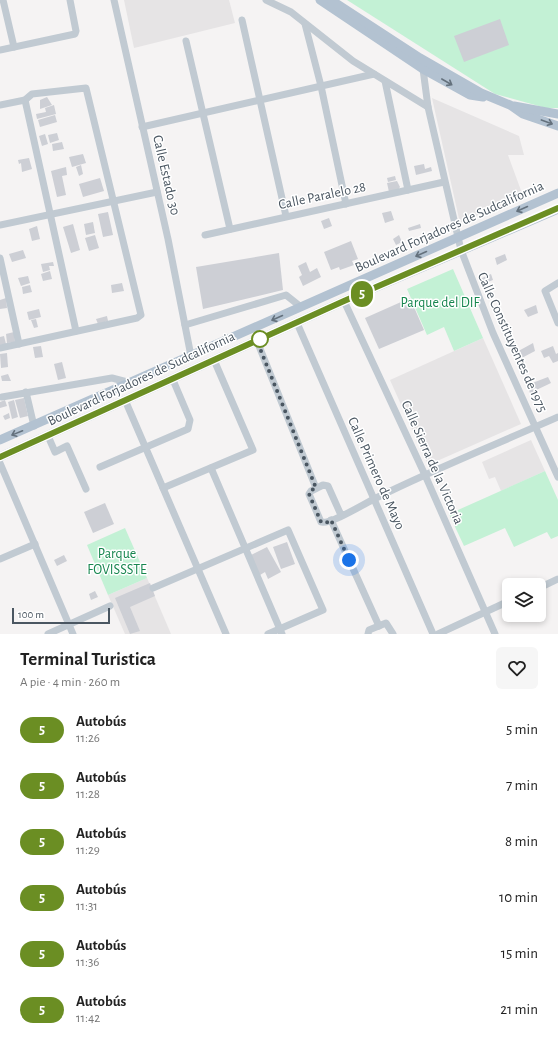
<!DOCTYPE html>
<html lang="es">
<meta charset="utf-8">
<style>
body{margin:0;font-family:"Alegreya Sans",sans-serif;background:#f6f6f6;color:#222;height:100vh;display:flex;flex-direction:column;font-size:15px;white-space:nowrap}
*{box-sizing:border-box;margin:0}
p{font-size:13px;color:#767676}
.icon{flex:none;width:22px;height:22px;fill:none;stroke:currentColor;stroke-width:2;stroke-linecap:round;stroke-linejoin:round}
.map{position:relative;height:634px;overflow:hidden}
.side{display:flex;flex-direction:column;background:#fff;flex:1}
.side>*{flex:none}
.badge{padding:0 8px;border-radius:13px;font-size:14px;line-height:26px}
.fabs{position:absolute;left:502px;top:578px;display:grid;gap:8px}
.fabs a{display:grid;place-items:center;width:44px;height:44px;border-radius:6px;background:#fff;box-shadow:0 2px 6px #0003;font-size:20px}
.scale{position:absolute;left:12px;bottom:10px;width:98px;box-sizing:border-box;padding-left:4px;border:2px solid #4a5661;border-top:0;font-size:11px;line-height:14px;white-space:nowrap;color:#4a5661;-webkit-text-stroke:3px #fff;paint-order:stroke}
.you{position:absolute;width:20px;height:20px;margin:-10px;border:3px solid #fff;border-radius:50%;background:#1a73e8;box-shadow:0 0 0 6px #1a73e833}
.map>.badge{position:absolute;translate:-50% -50%;box-shadow:0 0 0 2px #fff}
.round{display:grid;place-items:center;flex:none;width:42px;height:42px;border-radius:6px;background:#f6f6f6}
.headline{display:flex;align-items:center;justify-content:space-between;height:68px;padding:0 20px}
h1{font-size:19px;font-weight:700;line-height:30px}
ul{padding:0;list-style:none}
li{display:flex;align-items:center;gap:12px;height:56px;padding:0 20px}
li div{flex:1}
li b{display:block;font-size:15px}
li em{font-style:normal}
li .badge{min-width:44px;font-weight:700;text-align:center}
.map>svg:first-child{display:block}
.education{fill:#e6e4e5}
.green{fill:#c3f1d5}
.building{fill:#cdcfd5}
.lines{fill:none;stroke-linecap:round;stroke-linejoin:round}
.minor{stroke:#c1cad2;stroke-width:7}
.major{stroke:#b3c2d1;stroke-width:9}
.oneway{stroke:#64717d}
.line-casing{stroke:#fff;stroke-width:9}
.line{stroke:#6b8e23;stroke-width:6}
.walk{stroke:#4a5661;stroke-width:4;stroke-dasharray:0 7.2}
.stop-dot{fill:#fff;stroke:#6b8e23;stroke-width:2}
.labels{text-anchor:middle;stroke-width:3;stroke-linejoin:round;paint-order:stroke}
.street-label{font-size:14px;fill:#4a5661;stroke:#fff}
.park-label{font-size:14px;fill:#17864f;stroke:#fff}
</style>
<div class="map">
<svg width="558" height="634" viewBox="0 0 558 634">
<rect width="100%" height="100%" fill="#f5f3f3"/>
<g class="education">
<polygon points="124,0 229,0 235,23 134,48"/>
<polygon points="432,98 519,136 524,155 508,155 523,196 460,223"/>
<polygon points="483,338 521,424 428,465 390,380"/>
<polygon points="531,440 545,471 501,491 495,477 489,479 482,462"/>
<polygon points="147,578 171,634 125,634 108,595"/>
</g>
<g class="green">
<polygon points="347,0 558,0 558,108 546,108 495,94"/>
<polygon points="453,269 483,338 454,351 444,327 427,335 407,289"/>
<polygon points="545,471 558,500 558,536 551,539 547,532 514,547 505,528 464,546 449,514"/>
<polygon points="125,528 147,578 108,595 87,545"/>
</g>
<g class="building">
<polygon points="500,19 509,45 464,62 454,36"/>
<polygon points="47,97 52,105 40,109 40,100"/>
<polygon points="54,105 56,114 37,119 36,114 46,112 45,108"/>
<polygon points="55,115 57,122 40,127 38,120"/>
<polygon points="57,133 59,140 50,143 48,135"/>
<polygon points="45,134 48,144 42,146 39,136"/>
<polygon points="62,142 64,149 53,151 52,144"/>
<polygon points="83,154 86,163 72,167 69,157"/>
<polygon points="29,158 32,169 22,172 21,163 19,164 18,160"/>
<polygon points="424,164 425,169 431,167 432,171 416,175 414,166"/>
<polygon points="81,165 83,174 79,176 76,167"/>
<polygon points="66,167 67,175 62,176 66,195 57,197 51,171"/>
<polygon points="395,176 396,180 388,182 387,178"/>
<polygon points="100,178 104,191 83,197 79,184"/>
<polygon points="397,181 400,187 398,190 389,192 387,183"/>
<polygon points="391,211 394,220 385,223 382,213"/>
<polygon points="108,212 113,235 103,237 98,214"/>
<polygon points="329,218 332,226 324,229 321,221"/>
<polygon points="93,222 95,233 86,235 84,224"/>
<polygon points="73,224 80,250 71,253 63,227"/>
<polygon points="420,224 421,228 409,231 408,228"/>
<polygon points="37,226 40,239 32,241 29,229"/>
<polygon points="95,235 99,248 89,251 85,238"/>
<polygon points="399,235 402,242 396,245 393,239"/>
<polygon points="351,241 358,259 352,261 354,265 340,270 339,267 331,270 324,252"/>
<polygon points="23,250 26,258 12,262 9,254"/>
<polygon points="279,253 283,290 203,309 196,267"/>
<polygon points="505,254 507,260 497,265 495,258"/>
<polygon points="53,262 54,266 49,266 50,270 43,272 41,264"/>
<polygon points="306,262 310,272 317,268 321,277 303,286 299,277 302,275 298,266"/>
<polygon points="50,271 52,279 43,281 41,274"/>
<polygon points="491,274 493,280 483,284 480,279"/>
<polygon points="28,276 30,283 21,286 18,278"/>
<polygon points="122,283 124,291 112,293 111,285"/>
<polygon points="30,285 32,292 23,294 22,287"/>
<polygon points="6,298 7,308 0,309 0,300"/>
<polygon points="410,298 424,330 379,349 365,318"/>
<polygon points="536,305 538,313 528,317 524,310"/>
<polygon points="39,309 41,317 29,320 27,312"/>
<polygon points="107,316 108,321 98,324 96,319"/>
<polygon points="36,319 38,327 34,328 31,320"/>
<polygon points="14,332 15,342 7,343 6,334"/>
<polygon points="4,336 6,344 0,345 0,337"/>
<polygon points="533,343 535,351 516,361 513,354"/>
<polygon points="41,346 43,357 35,358 33,347"/>
<polygon points="553,346 556,354 558,353 558,361 553,363 549,356 544,358 541,351"/>
<polygon points="7,353 8,367 1,368 0,354"/>
<polygon points="62,362 66,378 58,380 54,364"/>
<polygon points="8,374 11,381 2,381 1,376"/>
<polygon points="548,377 551,383 530,393 527,385"/>
<polygon points="24,398 28,416 20,418 15,400"/>
<polygon points="5,400 7,406 0,408 0,402"/>
<polygon points="14,400 18,417 12,419 8,402"/>
<polygon points="9,413 10,418 5,420 3,416"/>
<polygon points="105,503 114,524 93,533 84,512"/>
<polygon points="287,542 295,564 281,569 273,547"/>
<polygon points="267,547 281,572 268,579 265,572 260,575 249,556"/>
<polygon points="64,555 67,561 57,566 54,560"/>
<polygon points="150,583 155,596 130,607 140,631 130,634 115,598"/>
<polygon points="95,591 98,597 91,600 89,594"/>
</g>
<g class="lines">
<g class="minor">
<polyline points="3,0 14,47"/>
<polyline points="114,0 168,239 191,356"/>
<polyline points="266,0 291,12 353,61 428,107"/>
<polyline points="242,20 286,216"/>
<polyline points="305,24 321,86 346,204"/>
<polyline points="186,41 230,229"/>
<polyline points="0,50 75,34 76,31 70,0"/>
<polyline points="423,69 428,107 461,250 493,333 558,477"/>
<polyline points="385,81 408,190"/>
<polyline points="25,100 76,331"/>
<polyline points="0,105 25,100 32,94 86,88 141,315 137,318 0,348"/>
<polyline points="142,127 374,74"/>
<polyline points="0,225 157,192"/>
<polyline points="205,235 444,182"/>
<polyline points="0,258 19,344"/>
<polyline points="558,283 545,291 558,323"/>
<polyline points="344,301 425,475 495,634"/>
<polyline points="297,323 433,634"/>
<polyline points="185,325 286,295 301,307"/>
<polyline points="257,341 316,488"/>
<polyline points="26,392 34,426"/>
<polyline points="2,397 112,378 131,383"/>
<polyline points="125,400 226,634"/>
<polyline points="48,436 55,452 67,446 86,489"/>
<polyline points="0,463 73,634"/>
<polyline points="100,467 188,429 190,420 173,380"/>
<polyline points="211,468 282,634"/>
<polyline points="163,488 253,450 214,360"/>
<path d="M341,515L328,486L323,485L311,491L309,494L321,522C330,525 364,504 374,499C434,469 497,444 558,417"/>
<polyline points="331,520 379,626"/>
<polyline points="0,559 35,544"/>
<polyline points="153,588 288,530 323,610 268,634"/>
<polyline points="539,588 558,579"/>
<polyline points="48,634 110,606"/>
<polyline points="368,634 369,630 386,623 393,634"/>
<polyline points="438,634 509,601"/>
</g>
<g class="major">
<polyline points="320,0 423,69 470,95 483,97"/>
<polyline points="331,0 420,58 481,93 510,105 523,114 558,126"/>
<polyline points="514,106 558,114"/>
<polyline points="0,440 558,193"/>
<polyline points="0,457 344,301 558,209"/>
</g>
</g>
<defs><path id="oneway-shaft" d="M-6 0H5M1.5-3L5.5 0L1.5 3" fill="none" stroke-width="1.6" stroke-linecap="round" stroke-linejoin="round"/></defs>
<g class="oneway">
<use href="#oneway-shaft" transform="translate(447 82) rotate(30)"/>
<use href="#oneway-shaft" transform="translate(547 122) rotate(20)"/>
<use href="#oneway-shaft" transform="translate(522 209) rotate(156)"/>
<use href="#oneway-shaft" transform="translate(421 254) rotate(156)"/>
<use href="#oneway-shaft" transform="translate(277 318) rotate(156)"/>
<use href="#oneway-shaft" transform="translate(17 433) rotate(158)"/>
</g>
<g class="lines">
<defs>
<polyline id="line" points="0,457 344,301 558,208"/>
</defs>
<use href="#line" class="line-casing"/>
<use href="#line" class="line"/>
<polyline class="walk" points="260,339 257,341 316,488 310,491 309,494 321,522 326,523 331,520 349,560"/>
</g>
<circle class="stop-dot" cx="260" cy="339" r="8"/>
<g class="labels">
<g class="street-label">
<text transform="translate(167 175) rotate(77)" y="5">Calle Estado 30</text>
<text transform="translate(322 195) rotate(-12)" y="5">Calle Paralelo 28</text>
<text transform="translate(449 226) rotate(-24)" y="5">Boulevard Forjadores de Sudcalifornia</text>
<text transform="translate(513 342) rotate(66)" y="5">Calle Constituyentes de 1975</text>
<text transform="translate(141 378) rotate(-25)" y="5">Boulevard Forjadores de Sudcalifornia</text>
<text transform="translate(433 462) rotate(66)" y="5">Calle Sierra de la Victoria</text>
<text transform="translate(377 473) rotate(66)" y="5">Calle Primero de Mayo</text>
</g>
<g class="park-label">
<text x="440" y="307">Parque del DIF</text>
<text x="117" y="558">Parque<tspan x="117" dy="16">FOVISSSTE</tspan></text>
</g>
</g>
</svg>
<div class="fabs">
<a><svg class="icon" aria-label="layers" viewBox="0 0 24 24"><path d="M12 4l9 5-9 5-9-5zM3 14l9 5 9-5"/></svg></a>
</div>
<div class="scale">100 m</div>
<div class="you" style="left:349px;top:560px"></div>
<b class="badge" style="left:362px;top:294px;background:#6b8e23;color:#fff">5</b>
</div>
<section class="side">
<div class="headline"><div><h1>Terminal Turistica</h1><p>A pie · 4 min · 260 m</p></div><a class="round"><svg class="icon" aria-label="heart" viewBox="0 0 24 24"><path d="M12 20l-8-8c-3-5 5-10 8-4 3-6 11-1 8 4z"/></svg></a></div>
<ul>
<li><span class="badge" style="background:#6b8e23;color:#fff">5</span><div><b>Autobús</b><p>11:26</p></div><em>5 min</em></li>
<li><span class="badge" style="background:#6b8e23;color:#fff">5</span><div><b>Autobús</b><p>11:28</p></div><em>7 min</em></li>
<li><span class="badge" style="background:#6b8e23;color:#fff">5</span><div><b>Autobús</b><p>11:29</p></div><em>8 min</em></li>
<li><span class="badge" style="background:#6b8e23;color:#fff">5</span><div><b>Autobús</b><p>11:31</p></div><em>10 min</em></li>
<li><span class="badge" style="background:#6b8e23;color:#fff">5</span><div><b>Autobús</b><p>11:36</p></div><em>15 min</em></li>
<li><span class="badge" style="background:#6b8e23;color:#fff">5</span><div><b>Autobús</b><p>11:42</p></div><em>21 min</em></li>
</ul>
</section>
